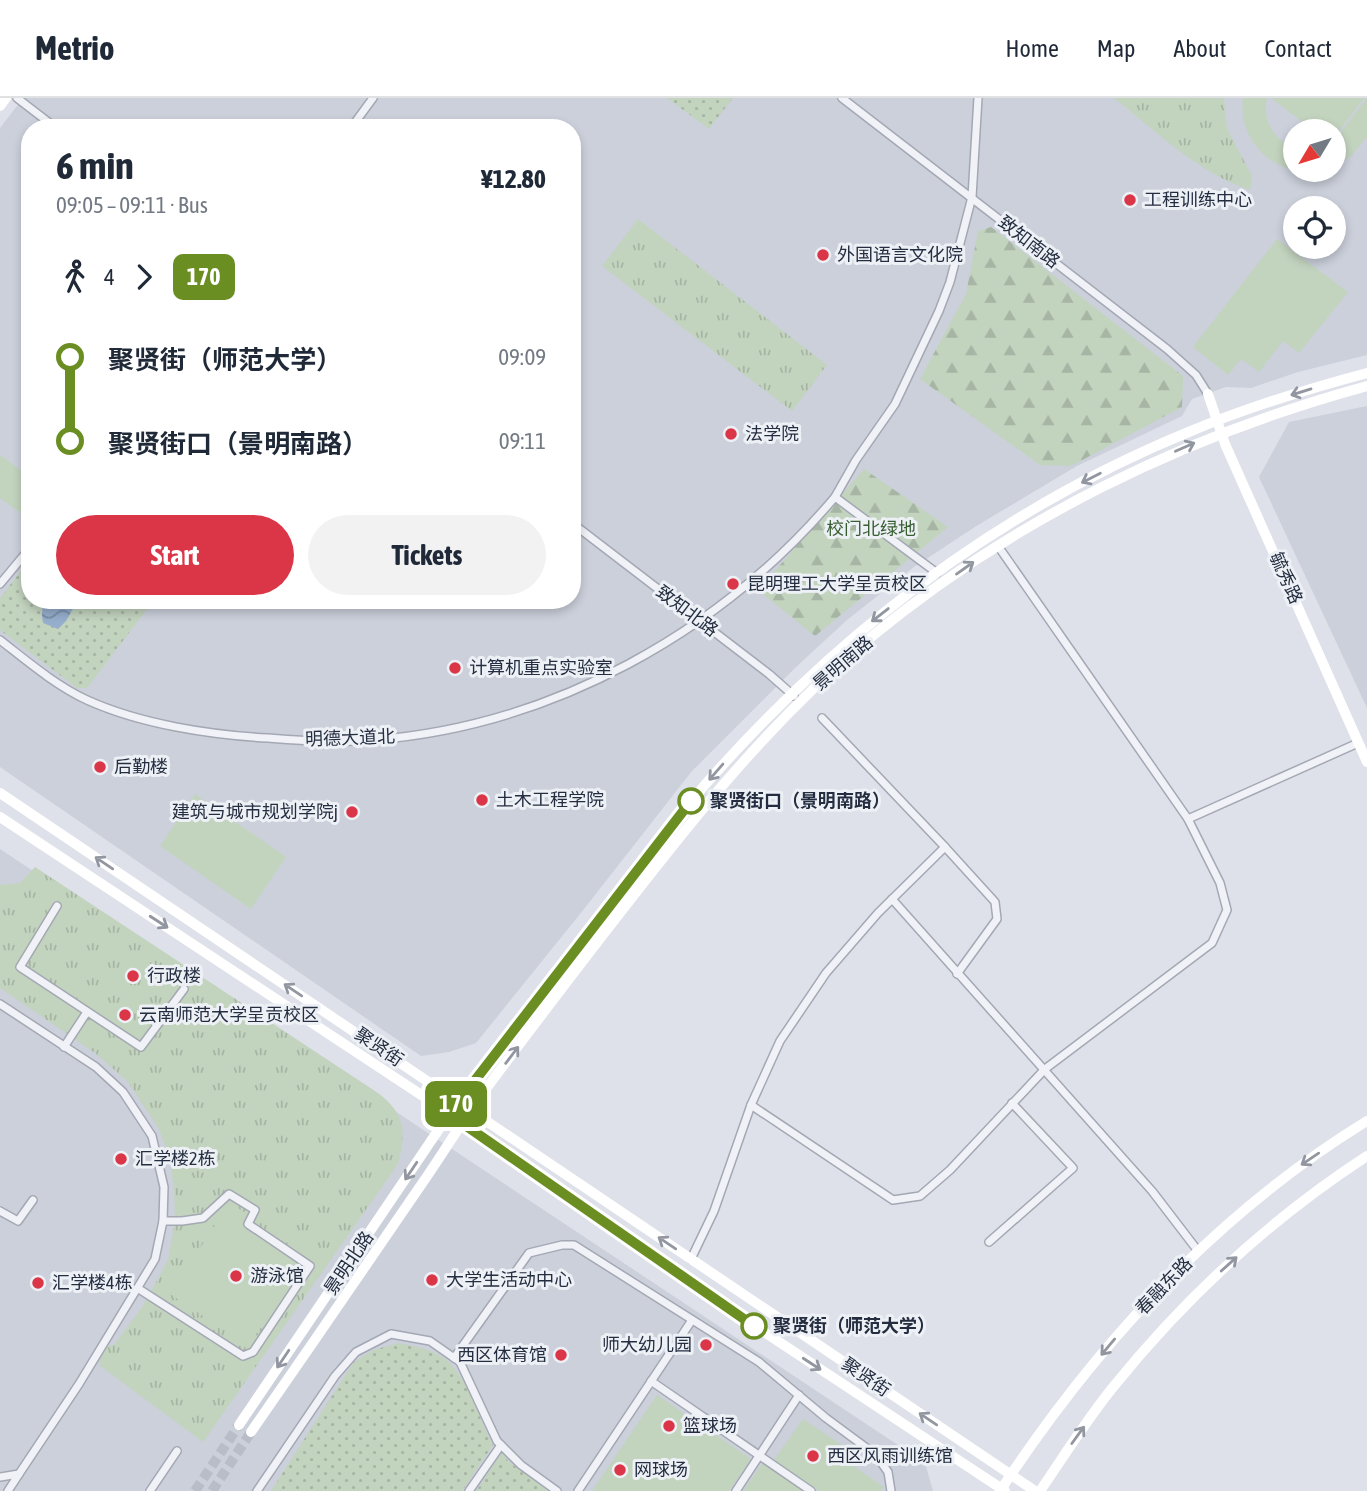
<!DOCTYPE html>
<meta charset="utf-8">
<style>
body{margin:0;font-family:"Asap Condensed","Noto Sans SC",sans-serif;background:#f2f2f3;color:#1f2937;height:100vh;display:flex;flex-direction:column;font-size:26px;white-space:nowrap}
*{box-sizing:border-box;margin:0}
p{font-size:23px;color:#747a83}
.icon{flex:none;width:38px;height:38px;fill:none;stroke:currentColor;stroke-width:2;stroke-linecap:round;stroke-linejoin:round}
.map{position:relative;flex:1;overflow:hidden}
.drawer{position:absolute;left:21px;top:21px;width:560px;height:490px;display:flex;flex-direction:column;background:#fff;border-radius:28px;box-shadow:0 4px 10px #0003}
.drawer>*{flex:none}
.badge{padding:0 14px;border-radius:10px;font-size:24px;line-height:46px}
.needle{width:46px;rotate:232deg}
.buttons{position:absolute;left:1283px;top:21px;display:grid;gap:14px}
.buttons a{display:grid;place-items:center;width:63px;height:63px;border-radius:50%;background:#fff;box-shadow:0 4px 10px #0003;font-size:35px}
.map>.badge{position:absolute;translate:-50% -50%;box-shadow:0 0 0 4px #fff}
.legs{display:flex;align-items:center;gap:10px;height:77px;padding:0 35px;font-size:23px}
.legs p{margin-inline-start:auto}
.head{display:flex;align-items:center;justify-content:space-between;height:119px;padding:0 35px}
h1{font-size:38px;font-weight:700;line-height:52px}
.action{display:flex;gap:14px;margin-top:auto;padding:14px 35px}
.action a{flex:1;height:80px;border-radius:42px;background:#da3648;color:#fff;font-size:28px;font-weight:700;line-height:80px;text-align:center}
.action a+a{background:#f2f2f3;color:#1f2937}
ul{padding:0 35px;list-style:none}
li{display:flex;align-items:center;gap:24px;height:84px;font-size:26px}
li i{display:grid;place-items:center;width:10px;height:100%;margin:0 9px;background:currentColor}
li i::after{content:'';width:18px;height:18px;margin:-9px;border:5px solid;border-radius:50%;background:#fff}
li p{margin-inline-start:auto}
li:first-child i{background:linear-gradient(#0000 50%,currentColor 0)}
li:last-child i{background:linear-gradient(currentColor 50%,#0000 0)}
header{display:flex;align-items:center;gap:42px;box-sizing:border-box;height:98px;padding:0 35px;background:#fff;border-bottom:2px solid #e0e1e3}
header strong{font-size:33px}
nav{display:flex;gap:38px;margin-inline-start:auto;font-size:24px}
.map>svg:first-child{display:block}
.built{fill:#cbd0db;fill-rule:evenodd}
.grass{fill:url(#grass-tufts)}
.forest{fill:url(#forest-firs)}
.park{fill:url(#park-dots)}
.pitch{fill:#c2d3be}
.water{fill:url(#water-waves)}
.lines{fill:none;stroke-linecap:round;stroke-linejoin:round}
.secondary-tunnel{stroke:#b9bdc7;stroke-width:10;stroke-dasharray:10 5;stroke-linecap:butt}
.street-casing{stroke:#a3a8b3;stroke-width:10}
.street{stroke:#f1f2f7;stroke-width:7}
.secondary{stroke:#fff;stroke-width:10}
.oneway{stroke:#9296a0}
.line-1-casing{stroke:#fff;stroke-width:16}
.line-1{stroke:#6b8e23;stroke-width:10}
.poi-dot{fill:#da3648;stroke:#edf1f6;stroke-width:2.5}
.stop-1-dot{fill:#fff;stroke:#6b8e23;stroke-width:3.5}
.labels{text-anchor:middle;stroke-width:6;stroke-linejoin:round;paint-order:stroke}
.poi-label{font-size:18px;fill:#252e41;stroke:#edf1f6;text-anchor:start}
.street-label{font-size:18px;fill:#252e41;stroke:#edf1f6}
.park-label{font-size:18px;fill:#385e31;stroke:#edf1f6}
.stop-label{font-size:18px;font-weight:bold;fill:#252e41;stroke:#edf1f6;text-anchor:start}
</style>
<header>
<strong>Metrio</strong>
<nav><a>Home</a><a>Map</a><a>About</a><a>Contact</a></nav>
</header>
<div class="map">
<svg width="1367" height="1393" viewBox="0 0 1367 1393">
<defs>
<pattern id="grass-tufts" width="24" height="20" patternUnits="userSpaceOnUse" patternTransform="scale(1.75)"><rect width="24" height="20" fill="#c2d3be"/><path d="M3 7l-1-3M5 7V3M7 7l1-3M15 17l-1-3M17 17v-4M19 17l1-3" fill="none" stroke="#a7b5a4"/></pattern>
<pattern id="forest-firs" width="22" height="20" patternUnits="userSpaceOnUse" patternTransform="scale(1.75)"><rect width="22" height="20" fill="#c2d3be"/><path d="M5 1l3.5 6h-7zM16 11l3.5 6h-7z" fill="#a7b5a4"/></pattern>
<pattern id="park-dots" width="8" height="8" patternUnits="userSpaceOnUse" patternTransform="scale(1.75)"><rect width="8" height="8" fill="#c2d3be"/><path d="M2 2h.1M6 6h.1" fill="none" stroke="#a7b5a4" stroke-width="1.8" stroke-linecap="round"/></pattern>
<pattern id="water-waves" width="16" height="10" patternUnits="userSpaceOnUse" patternTransform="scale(1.75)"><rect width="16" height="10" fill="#95aecc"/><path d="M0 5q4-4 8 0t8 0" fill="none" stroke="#798ea7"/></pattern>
</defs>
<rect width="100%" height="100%" fill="#dee1e9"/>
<g class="built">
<path d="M23,0H1367V257L1298,274L1251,290L1226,289L1192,301L1182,318L1077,368L978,427L914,469L847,522L796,569L692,673L584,811L476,945L449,954L421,958L0,669V30ZM30,30H572V502H30ZM1295,33H1334V72H1295ZM1295,110H1334V149H1295Z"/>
<polygon points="1367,308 1367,610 1259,379 1289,324"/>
<polygon points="0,751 925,1365 933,1393 0,1393"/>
</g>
<g class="grass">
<path d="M1114,0H1224L1227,31L1252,78L1250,92C1198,75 1156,33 1114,0Z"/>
<polygon points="638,121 827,267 792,313 602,168"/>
<path d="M35,769L375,993C404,1013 407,1032 398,1066L203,1344L99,1267L103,1248L114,1247L143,1208L168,1162L175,1123L174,1092L170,1060L158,1029L127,983L95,955L0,890V787L20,785Z"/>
</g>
<g class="forest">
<polygon points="991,129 1183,278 1182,309 1071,368 1040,367 920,281 966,196 978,133"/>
<polygon points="864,371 948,429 815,538 758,492"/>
</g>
<g class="park">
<polygon points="667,0 733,0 709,31"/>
<polygon points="30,461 30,502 154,502 87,590 77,590 0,532 0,500"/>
<path d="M399,1245C413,1248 428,1251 441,1258C467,1274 478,1321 493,1347L462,1393H271L353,1265L373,1252Z"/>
<polygon points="502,1354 508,1363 548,1393 476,1393"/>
</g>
<g class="pitch">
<path d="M1243,0H1267C1262,23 1274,42 1295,50V72H1324C1280,83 1237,46 1243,0Z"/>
<polygon points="1271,0 1364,0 1334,40 1334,33 1314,33"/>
<polygon points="1367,0 1367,39 1351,58 1334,69 1334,43"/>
<polygon points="1277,141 1348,194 1299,255 1283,243 1259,274 1241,261 1228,277 1193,249"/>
<polygon points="0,357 30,379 29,421 0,400"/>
<polygon points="195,696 286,759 251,811 160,748"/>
<polygon points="230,1104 248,1117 241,1129 298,1165 280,1189 285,1193 248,1248 170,1196"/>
<polygon points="657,1297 751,1361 729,1393 592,1393"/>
<polygon points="803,1321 852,1354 846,1363 884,1389 881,1393 819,1393 774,1362"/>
<polygon points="764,1363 808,1393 743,1393"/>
</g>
<polygon class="water" points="43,502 78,502 66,523 58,531 43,525 42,518"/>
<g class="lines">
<g class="secondary-tunnel">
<polyline points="195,1393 239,1327"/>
<polyline points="212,1393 251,1334"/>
</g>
<defs>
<g id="street">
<polyline points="17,0 56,30"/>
<polyline points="842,0 1167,251 1196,277 1208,296"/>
<polyline points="351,30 373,0"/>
<polyline points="835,399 856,362 895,306 939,213 950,184 972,99 978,0"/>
<polyline points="572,425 769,576 794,598"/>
<polyline points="0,486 30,450"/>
<path d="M0,542C27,563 55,587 87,602C140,626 210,637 268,640C303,643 338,645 373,642C552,628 720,535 835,399L937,475"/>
<polyline points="822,620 945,749"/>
<polyline points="1188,721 1358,645"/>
<polyline points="892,801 1152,1093 1198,1153"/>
<polyline points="57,808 20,869 141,949 184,891"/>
<polyline points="0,906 96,969 123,994 152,1038 164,1089 163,1123 155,1161 79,1286 19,1376 0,1379"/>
<polyline points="64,949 87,914"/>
<polyline points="751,1007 893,1102 920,1098 950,1072 1045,971 1212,845 1227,812 1220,785 1188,721 998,448"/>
<polyline points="0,1113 18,1123 33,1102"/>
<polyline points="989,1144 1073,1070 1012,1005"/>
<polyline points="691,1161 714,1113 751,1007 780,943 826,875 878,815 945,749 995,804 997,821 957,876"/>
<polyline points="139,1191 243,1258 253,1254 310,1168 248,1126 255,1112 229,1096 203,1120 182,1123 163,1123"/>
<polyline points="454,1260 529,1155 562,1147 574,1147 759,1264 826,1320 876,1357 888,1374 891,1393"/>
<polyline points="651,1283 811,1393"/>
<polyline points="8,1393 19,1376"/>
<polyline points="150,1393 177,1353"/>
<polyline points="257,1393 335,1278 356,1254 391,1236 430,1243 460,1264 497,1343 521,1367 557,1393"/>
<polyline points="469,1393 501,1347"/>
<polyline points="578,1393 692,1222"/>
<polyline points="736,1393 799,1297"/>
</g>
</defs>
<use href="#street" class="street-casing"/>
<use href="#street" class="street"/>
<g class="secondary">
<polyline points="0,8 6,0"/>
<polyline points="1208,296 1225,346 1367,664"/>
<polyline points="0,695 1035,1393"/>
<polyline points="0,719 438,1008 755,1228 1005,1393"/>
<path d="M239,1327L458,1003L492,958L703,689C838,535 1000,411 1191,333C1248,309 1307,291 1367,275"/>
<path d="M251,1334C308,1252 365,1169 421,1087C442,1057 461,1025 483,995C522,942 562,890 602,838C683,733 763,630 865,544C1011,422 1184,338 1367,288"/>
<path d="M1000,1393C1096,1247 1217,1115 1367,1023"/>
<path d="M1040,1393C1064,1358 1087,1321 1114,1288C1186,1199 1272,1120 1367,1058"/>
</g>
</g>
<defs><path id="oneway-shaft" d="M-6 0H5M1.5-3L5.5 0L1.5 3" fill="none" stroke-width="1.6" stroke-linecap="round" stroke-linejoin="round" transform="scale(1.75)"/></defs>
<g class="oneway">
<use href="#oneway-shaft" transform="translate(1301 294) rotate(163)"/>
<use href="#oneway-shaft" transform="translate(1185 349) rotate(-24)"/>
<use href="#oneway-shaft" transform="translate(1091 380) rotate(153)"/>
<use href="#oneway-shaft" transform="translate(965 470) rotate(-35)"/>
<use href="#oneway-shaft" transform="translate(880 517) rotate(142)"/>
<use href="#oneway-shaft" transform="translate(716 674) rotate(131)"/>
<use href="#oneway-shaft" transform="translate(104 765) rotate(-146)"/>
<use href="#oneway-shaft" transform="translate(159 824) rotate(33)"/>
<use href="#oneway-shaft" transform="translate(293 892) rotate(-146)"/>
<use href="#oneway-shaft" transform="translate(512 957) rotate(-53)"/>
<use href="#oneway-shaft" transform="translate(1310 1061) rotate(146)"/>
<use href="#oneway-shaft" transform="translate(411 1073) rotate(124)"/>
<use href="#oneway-shaft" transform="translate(667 1145) rotate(-146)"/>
<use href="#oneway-shaft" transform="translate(1229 1166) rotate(-42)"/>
<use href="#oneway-shaft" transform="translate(1108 1249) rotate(130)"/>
<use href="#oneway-shaft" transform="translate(283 1261) rotate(124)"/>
<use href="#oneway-shaft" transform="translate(812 1266) rotate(33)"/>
<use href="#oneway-shaft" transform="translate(928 1321) rotate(-146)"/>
<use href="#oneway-shaft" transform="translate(1078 1337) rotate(-54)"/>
</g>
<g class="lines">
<defs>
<polyline id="line-1" points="691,703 449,1016 754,1228"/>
</defs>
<use href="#line-1" class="line-1-casing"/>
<use href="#line-1" class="line-1"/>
</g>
<g class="poi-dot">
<circle cx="1130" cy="102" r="7"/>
<circle cx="823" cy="157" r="7"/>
<circle cx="731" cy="336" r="7"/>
<circle cx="733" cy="486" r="7"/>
<circle cx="455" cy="570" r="7"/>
<circle cx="100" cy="669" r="7"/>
<circle cx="482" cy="702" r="7"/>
<circle cx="352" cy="714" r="7"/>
<circle cx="133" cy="878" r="7"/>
<circle cx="125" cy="917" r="7"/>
<circle cx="121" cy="1061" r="7"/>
<circle cx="236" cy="1178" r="7"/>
<circle cx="432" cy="1182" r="7"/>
<circle cx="38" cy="1185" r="7"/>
<circle cx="706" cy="1247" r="7"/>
<circle cx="561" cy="1257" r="7"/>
<circle cx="669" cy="1328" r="7"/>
<circle cx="813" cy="1358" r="7"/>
<circle cx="620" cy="1372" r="7"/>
</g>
<g class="stop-1-dot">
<circle cx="691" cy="703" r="12"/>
<circle cx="754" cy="1228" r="12"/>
</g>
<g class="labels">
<g class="poi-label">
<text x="1144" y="108">工程训练中心</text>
<text x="837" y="163">外国语言文化院</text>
<text x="745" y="342">法学院</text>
<text x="747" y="492">昆明理工大学呈贡校区</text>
<text x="469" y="576">计算机重点实验室</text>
<text x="114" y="675">后勤楼</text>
<text x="496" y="708">土木工程学院</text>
<text x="338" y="720" text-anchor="end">建筑与城市规划学院j</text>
<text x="147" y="884">行政楼</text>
<text x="139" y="923">云南师范大学呈贡校区</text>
<text x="135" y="1067">汇学楼2栋</text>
<text x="250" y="1184">游泳馆</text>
<text x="446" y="1188">大学生活动中心</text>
<text x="52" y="1191">汇学楼4栋</text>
<text x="692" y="1253" text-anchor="end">师大幼儿园</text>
<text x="547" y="1263" text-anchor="end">西区体育馆</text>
<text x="683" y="1334">篮球场</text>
<text x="827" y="1364">西区风雨训练馆</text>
<text x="634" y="1378">网球场</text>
</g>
<g class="street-label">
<text transform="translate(1029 144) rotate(38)" y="6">致知南路</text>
<text transform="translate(1286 480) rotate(66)" y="6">毓秀路</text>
<text transform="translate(687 513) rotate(37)" y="6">致知北路</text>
<text transform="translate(843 565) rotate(-41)" y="6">景明南路</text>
<text transform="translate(350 640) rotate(-2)" y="6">明德大道北</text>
<text transform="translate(379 949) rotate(34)" y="6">聚贤街</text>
<text transform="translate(349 1165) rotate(-56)" y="6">景明北路</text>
<text transform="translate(1164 1188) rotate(-46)" y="6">春融东路</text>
<text transform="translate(866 1279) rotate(34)" y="6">聚贤街</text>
</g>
<g class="park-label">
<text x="871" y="437">校门北绿地</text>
</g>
<g class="stop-label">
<text x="710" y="709">聚贤街口（景明南路）</text>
<text x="773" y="1234">聚贤街（师范大学）</text>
</g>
</g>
</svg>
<div class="buttons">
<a><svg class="needle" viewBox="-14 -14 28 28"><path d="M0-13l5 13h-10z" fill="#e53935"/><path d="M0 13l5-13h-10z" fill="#747a83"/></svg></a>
<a><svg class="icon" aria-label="locate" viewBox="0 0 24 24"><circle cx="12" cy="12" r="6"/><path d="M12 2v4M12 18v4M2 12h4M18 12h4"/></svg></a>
</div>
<b class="badge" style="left:456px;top:1006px;background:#6b8e23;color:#fff">170</b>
<section class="drawer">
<div class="head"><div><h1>6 min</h1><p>09:05 – 09:11 · Bus</p></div><b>¥12.80</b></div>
<div class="legs"><svg class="icon" aria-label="walk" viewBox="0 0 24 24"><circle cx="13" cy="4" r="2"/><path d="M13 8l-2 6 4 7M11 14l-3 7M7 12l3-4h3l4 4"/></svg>4<svg class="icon" aria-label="forward" viewBox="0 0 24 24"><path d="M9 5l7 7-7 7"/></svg><b class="badge" style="background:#6b8e23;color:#fff">170</b></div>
<ul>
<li><i style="color:#6b8e23"></i><b>聚贤街（师范大学）</b><p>09:09</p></li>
<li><i style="color:#6b8e23"></i><b>聚贤街口（景明南路）</b><p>09:11</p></li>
</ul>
<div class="action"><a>Start</a><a>Tickets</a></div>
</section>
</div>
